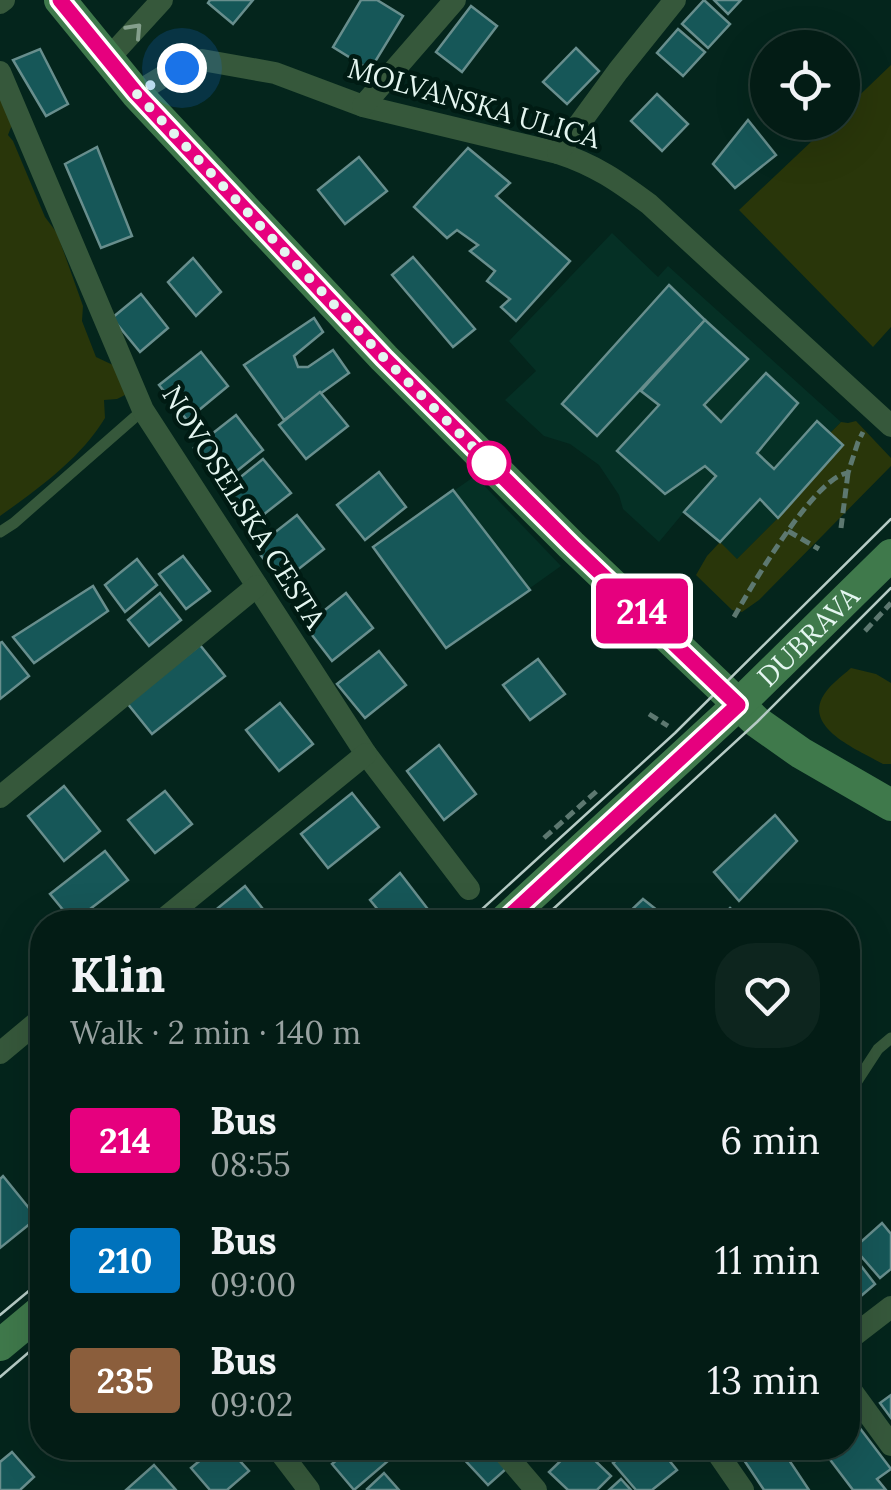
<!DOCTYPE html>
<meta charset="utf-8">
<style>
body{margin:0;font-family:Lora,serif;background:#0d251e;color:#f1f3f6;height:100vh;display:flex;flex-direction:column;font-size:38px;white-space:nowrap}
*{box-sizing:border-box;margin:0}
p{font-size:32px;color:#97a1a0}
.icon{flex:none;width:55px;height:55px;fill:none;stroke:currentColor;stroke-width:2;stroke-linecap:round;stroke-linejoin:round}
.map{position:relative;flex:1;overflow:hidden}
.panel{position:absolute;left:30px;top:910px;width:830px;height:550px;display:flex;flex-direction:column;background:#031c15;border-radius:40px;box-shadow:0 10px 40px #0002,0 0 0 2px #243a34}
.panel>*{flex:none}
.badge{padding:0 20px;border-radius:8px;font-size:35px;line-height:65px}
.buttons{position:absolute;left:750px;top:30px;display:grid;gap:20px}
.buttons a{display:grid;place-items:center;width:110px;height:110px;border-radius:50%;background:#031c15;box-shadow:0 10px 40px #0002,0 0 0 2px #243a34;font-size:50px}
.you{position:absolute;width:50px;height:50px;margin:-25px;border:8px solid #fff;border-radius:50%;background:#1a73e8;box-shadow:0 0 0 15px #1a73e833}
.map>.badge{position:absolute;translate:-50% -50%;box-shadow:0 0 0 5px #fff}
.round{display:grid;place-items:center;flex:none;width:105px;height:105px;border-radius:40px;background:#0d251e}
.headline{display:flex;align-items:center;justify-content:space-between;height:170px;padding:0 40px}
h1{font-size:48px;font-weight:700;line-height:75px}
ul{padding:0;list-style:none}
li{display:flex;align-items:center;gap:30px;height:120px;padding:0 40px}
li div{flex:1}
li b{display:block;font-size:38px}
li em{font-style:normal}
li .badge{min-width:110px;font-weight:700;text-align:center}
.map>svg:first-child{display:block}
.built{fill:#053025}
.green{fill:#29360a}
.building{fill:#165758;stroke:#688e8d;stroke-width:2.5}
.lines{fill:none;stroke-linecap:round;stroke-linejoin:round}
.path{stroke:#5d7870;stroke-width:5;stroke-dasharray:10 5;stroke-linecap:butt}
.lane{stroke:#36583b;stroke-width:11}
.street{stroke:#36583b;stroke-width:22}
.secondary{stroke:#3f794b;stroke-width:32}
.tram{stroke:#b6cbc5;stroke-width:2.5}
.oneway{stroke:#849f8c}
.line-casing{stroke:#fff;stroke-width:22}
.line{stroke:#e6007e;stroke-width:15}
.walk{stroke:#e4f6f0;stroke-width:10;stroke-dasharray:0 18}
.stop-dot{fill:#fff;stroke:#e6007e;stroke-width:5}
.labels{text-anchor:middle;stroke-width:9;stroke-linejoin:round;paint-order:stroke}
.street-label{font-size:28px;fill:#e4f6f0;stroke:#001b13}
</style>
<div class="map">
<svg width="891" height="1490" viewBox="0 0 891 1490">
<rect width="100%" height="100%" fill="#04251c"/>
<g class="built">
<polygon points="612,233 658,277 668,266 841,422 830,433 843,445 778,518 737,559 684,512 659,542 623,509 619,495 599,465 570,444 544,436 505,400 536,371 509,341"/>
<polygon points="475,476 561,566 446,648 373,547"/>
</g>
<g class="green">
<polygon points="891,65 891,327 873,347 739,210 831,123 842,122 843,111"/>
<path d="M0,95L13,122L8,135L13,141L45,217L57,233L83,306L82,321L96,357L113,365L127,394L117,399L104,400L105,418C81,458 38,489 0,516Z"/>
<polygon points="856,421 891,458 891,466 759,600 742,612 732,610 696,575 707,556 720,542 737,559 778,518 843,445 830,433 841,422 848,423"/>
<path d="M851,668L876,674L891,683V764H883C861,751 806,730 822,698C828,686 841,677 851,668Z"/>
</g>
<g class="building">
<polygon points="210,0 253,0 233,24 208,3"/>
<polygon points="361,0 377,0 403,16 370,70 333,47"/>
<polygon points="704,0 730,24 708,48 682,24"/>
<polygon points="714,0 741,0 728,14"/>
<polygon points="471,6 497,26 462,72 436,52"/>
<polygon points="678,29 705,52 683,76 657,53"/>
<polygon points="576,48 599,71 567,104 543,82"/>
<polygon points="40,49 68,104 46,116 13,60"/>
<polygon points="657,94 688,124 662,151 631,121"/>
<polygon points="748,120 776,155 735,188 713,164"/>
<polygon points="97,147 132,236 101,248 65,164"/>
<polygon points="468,148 510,183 496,196 570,261 516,321 501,307 510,299 487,281 495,271 470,251 478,245 457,230 447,238 414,207"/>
<polygon points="359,157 387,191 345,224 318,190"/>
<polygon points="413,257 475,329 453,347 392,275"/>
<polygon points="193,258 221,292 196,316 168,282"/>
<polygon points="669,285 705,320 597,436 562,404"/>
<polygon points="141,294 168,328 140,352 112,318"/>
<polygon points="314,318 323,332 294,356 298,367 308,367 333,350 349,373 284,420 244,365"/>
<polygon points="705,320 748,359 704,405 721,422 766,373 798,403 757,453 774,469 817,421 843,445 778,518 760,499 720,542 684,512 716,476 705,466 665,494 617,451 659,405 641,391"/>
<polygon points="201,352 228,386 187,420 159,385"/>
<polygon points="320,392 348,426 306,459 279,425"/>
<polygon points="236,415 263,450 222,483 194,448"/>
<polygon points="263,459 291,493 249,526 222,492"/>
<polygon points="379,472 406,507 365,540 337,505"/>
<polygon points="453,490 530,590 446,648 373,547"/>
<polygon points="297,515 324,549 282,582 255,548"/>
<polygon points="183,556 210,591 186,609 159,574"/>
<polygon points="137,559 157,585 125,612 105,585"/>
<polygon points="93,586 108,611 34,663 13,637"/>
<polygon points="160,593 181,620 149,646 128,620"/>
<polygon points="346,593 373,628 332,661 305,626"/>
<polygon points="2,642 29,676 0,699 0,643"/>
<polygon points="200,645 225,676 152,734 127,703"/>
<polygon points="379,651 406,685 365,718 337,684"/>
<polygon points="538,659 565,694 530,720 503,685"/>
<polygon points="280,703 313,744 279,771 246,730"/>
<polygon points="439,745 476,794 444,820 407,771"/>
<polygon points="64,786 100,831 64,861 28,816"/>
<polygon points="165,791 192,824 155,853 128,820"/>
<polygon points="352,793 379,827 328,868 301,834"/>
<polygon points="775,815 797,841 739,901 714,872"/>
<polygon points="105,851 128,880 73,922 50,894"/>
<polygon points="400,873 427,908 410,922 388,922 370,900"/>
<polygon points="245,886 273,922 229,922 218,908"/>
<polygon points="643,899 672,922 625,922 622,919"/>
<polygon points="730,908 744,922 716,922"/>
<polygon points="848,1160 859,1173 848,1184"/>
<polygon points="3,1176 37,1218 0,1248 0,1179"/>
<polygon points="882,1223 891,1234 891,1269 880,1278 854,1248"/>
<polygon points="848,1249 875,1284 848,1307"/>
<polygon points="891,1395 891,1418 880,1403"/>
<polygon points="859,1427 891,1469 877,1479 886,1490 853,1490 825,1453 832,1448 848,1448 848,1435"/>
<polygon points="215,1448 228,1448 249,1471 227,1490 210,1490 191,1468"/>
<polygon points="351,1448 376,1448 388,1461 354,1490 332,1464"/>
<polygon points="470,1448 487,1448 506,1469 488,1485 461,1456"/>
<polygon points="574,1448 582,1448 611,1476 597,1490 568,1490 549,1472"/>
<polygon points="632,1448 659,1448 677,1470 652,1490 636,1490 613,1463"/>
<polygon points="756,1448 781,1448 809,1490 764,1490 742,1457"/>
<polygon points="12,1452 34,1477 20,1490 0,1490 0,1462"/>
<polygon points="154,1465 176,1490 126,1490"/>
<polygon points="384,1473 399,1490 368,1490 367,1489"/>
<polygon points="621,1479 631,1490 609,1490"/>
</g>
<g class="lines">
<g class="path">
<polyline points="841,528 848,473"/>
<polyline points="788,531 819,549"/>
<path d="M734,617C751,587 815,476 848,473L858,442L863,432"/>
<polyline points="865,631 891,603"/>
<polyline points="649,714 668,726"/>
<polyline points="544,838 598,790"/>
</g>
<g class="lane">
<polyline points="0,532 14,523 143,410"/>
<polyline points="850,1092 878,1049 891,1038"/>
</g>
<g class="street">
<polyline points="0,3 4,0"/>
<polyline points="108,59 162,0"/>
<polyline points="0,72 143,410 366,754 469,889"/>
<path d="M136,93L174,70L202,60L275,73L363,106L558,153C595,165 618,181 649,204L891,426"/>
<polyline points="363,106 455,0"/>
<polyline points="558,153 618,71 675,0"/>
<polyline points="0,797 257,586"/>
<polyline points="160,922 366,754"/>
<polyline points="0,1053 42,1018"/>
<polyline points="848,1094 850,1092"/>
<polyline points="848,1340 891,1307"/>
<polyline points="848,1386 891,1445"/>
<polyline points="277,1448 309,1490"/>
<polyline points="500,1448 536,1490"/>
<polyline points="714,1448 743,1490"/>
</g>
<g class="secondary">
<polyline points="60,0 136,93 384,358 571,545 757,722 801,753 891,805"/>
<path id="s1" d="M503,922L738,705L891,555"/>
<polyline points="0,1345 42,1310"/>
</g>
<g class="tram">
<polyline points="468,922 675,733 891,519"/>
<polyline points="539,922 757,722 891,588"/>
<polyline points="0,1315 42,1280"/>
<polyline points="0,1377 42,1341"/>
</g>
</g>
<defs><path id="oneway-chevron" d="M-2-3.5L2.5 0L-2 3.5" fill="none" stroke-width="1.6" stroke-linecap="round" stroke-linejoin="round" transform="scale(2.5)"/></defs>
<use class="oneway" href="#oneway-chevron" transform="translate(135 30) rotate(-47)"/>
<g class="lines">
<defs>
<polyline id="line" points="60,0 136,93 384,358 571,545 738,705 503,922"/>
</defs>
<use href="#line" class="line-casing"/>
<use href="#line" class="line"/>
<polyline class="walk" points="182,68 136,93 384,358 489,463"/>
</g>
<circle class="stop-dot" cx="489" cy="463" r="20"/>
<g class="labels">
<g class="street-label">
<text transform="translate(474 103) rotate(16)" y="10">MOLVANSKA ULICA</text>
<text transform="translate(244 507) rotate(58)" y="10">NOVOSELSKA CESTA</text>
<text dy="10" stroke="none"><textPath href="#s1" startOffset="418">DUBRAVA</textPath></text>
</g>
</g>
</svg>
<div class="buttons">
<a><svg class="icon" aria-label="locate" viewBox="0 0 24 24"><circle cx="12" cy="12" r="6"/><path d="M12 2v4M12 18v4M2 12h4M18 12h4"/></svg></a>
</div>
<div class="you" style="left:182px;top:68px"></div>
<b class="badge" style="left:642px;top:611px;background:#e6007e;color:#fff">214</b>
<section class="panel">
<div class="headline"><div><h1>Klin</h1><p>Walk · 2 min · 140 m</p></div><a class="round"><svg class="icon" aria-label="heart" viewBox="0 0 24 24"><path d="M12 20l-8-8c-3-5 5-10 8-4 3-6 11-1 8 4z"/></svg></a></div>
<ul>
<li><span class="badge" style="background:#e6007e;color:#fff">214</span><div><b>Bus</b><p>08:55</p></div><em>6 min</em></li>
<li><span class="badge" style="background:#0072bc;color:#fff">210</span><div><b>Bus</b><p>09:00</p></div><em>11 min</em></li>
<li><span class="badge" style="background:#8b5e3c;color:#fff">235</span><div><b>Bus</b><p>09:02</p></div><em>13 min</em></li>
</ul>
</section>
</div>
